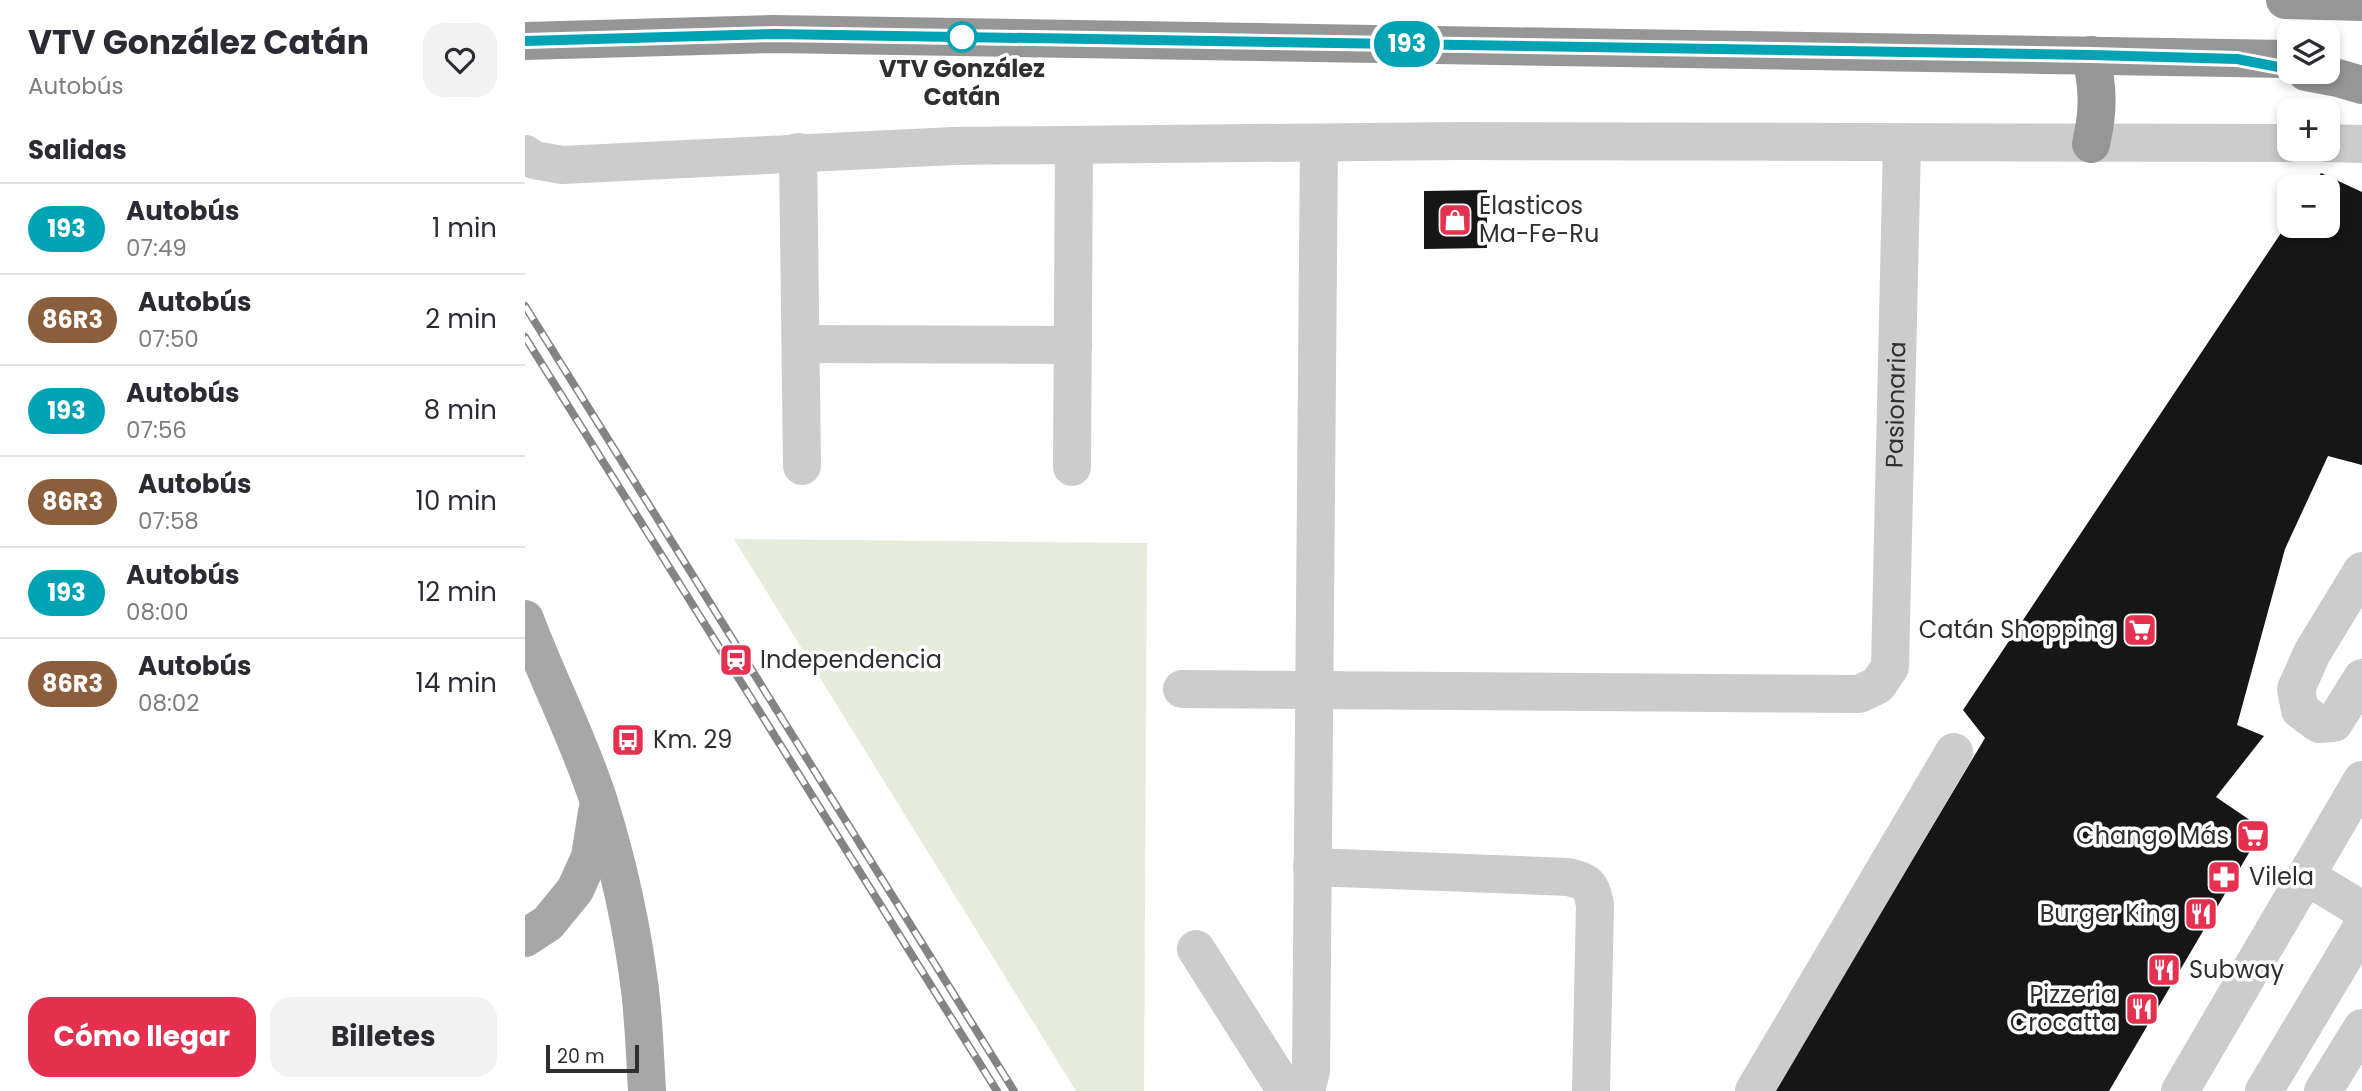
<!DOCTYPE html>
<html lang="es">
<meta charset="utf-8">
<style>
body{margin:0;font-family:Poppins,sans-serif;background:#f2f2f3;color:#2b2b33;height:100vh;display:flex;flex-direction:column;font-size:26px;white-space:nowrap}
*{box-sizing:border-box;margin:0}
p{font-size:23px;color:#7c7c81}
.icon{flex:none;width:38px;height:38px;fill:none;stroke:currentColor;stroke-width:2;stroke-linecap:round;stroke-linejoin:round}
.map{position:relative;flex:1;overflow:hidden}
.details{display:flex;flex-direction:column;background:#fff;width:525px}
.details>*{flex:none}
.badge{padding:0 14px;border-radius:23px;font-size:24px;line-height:46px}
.fabs{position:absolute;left:1752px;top:21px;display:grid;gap:14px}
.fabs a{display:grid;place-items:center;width:63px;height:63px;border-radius:14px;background:#fff;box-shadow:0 4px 10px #0003;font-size:35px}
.scale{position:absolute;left:21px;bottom:18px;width:93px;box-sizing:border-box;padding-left:7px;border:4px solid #2f2f2f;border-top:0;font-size:19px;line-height:24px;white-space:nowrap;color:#2f2f2f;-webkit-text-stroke:5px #fff;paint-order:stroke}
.map>.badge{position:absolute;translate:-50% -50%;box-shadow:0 0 0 4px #fff}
h2{padding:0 28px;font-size:26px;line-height:63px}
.round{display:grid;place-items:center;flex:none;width:74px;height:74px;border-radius:21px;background:#f2f2f3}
.summary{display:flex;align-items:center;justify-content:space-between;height:119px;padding:0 28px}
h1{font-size:33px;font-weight:700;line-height:52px}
.primary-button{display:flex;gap:14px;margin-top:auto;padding:14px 28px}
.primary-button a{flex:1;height:80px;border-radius:21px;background:#e6304f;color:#fff;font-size:28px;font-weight:700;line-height:80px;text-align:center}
.primary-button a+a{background:#f2f2f3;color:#2b2b33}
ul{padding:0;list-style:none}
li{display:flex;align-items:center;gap:21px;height:91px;padding:0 28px;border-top:2px solid #e1e1e2}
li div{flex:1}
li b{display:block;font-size:26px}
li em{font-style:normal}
li .badge{min-width:77px;font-weight:700;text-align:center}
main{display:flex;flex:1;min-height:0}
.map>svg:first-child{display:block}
.green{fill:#e6ecdc}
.building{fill:#161616}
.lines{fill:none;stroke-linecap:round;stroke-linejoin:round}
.minor{stroke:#ccc;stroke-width:38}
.major{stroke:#a7a7a7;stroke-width:38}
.highway{stroke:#969696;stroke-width:38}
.rail-casing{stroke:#848484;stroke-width:8}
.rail{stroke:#fff;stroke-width:5;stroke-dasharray:16;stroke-linecap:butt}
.line-casing{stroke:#fff;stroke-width:16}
.line{stroke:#00a3b4;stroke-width:10}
.stop-dot{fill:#fff;stroke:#00a3b4;stroke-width:3.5}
.labels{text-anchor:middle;stroke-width:7;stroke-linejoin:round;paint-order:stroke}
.stop-label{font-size:24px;font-weight:bold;fill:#2f2f2f;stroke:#fff}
.poi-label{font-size:24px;fill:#2f2f2f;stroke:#fff;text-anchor:start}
.street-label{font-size:24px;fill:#2f2f2f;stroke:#fff}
</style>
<main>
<section class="details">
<div class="summary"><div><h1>VTV González Catán</h1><p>Autobús</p></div><a class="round"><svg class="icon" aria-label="heart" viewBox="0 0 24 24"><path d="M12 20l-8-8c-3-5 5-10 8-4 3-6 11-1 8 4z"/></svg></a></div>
<h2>Salidas</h2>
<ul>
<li><span class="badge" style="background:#00a3b4;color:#fff">193</span><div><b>Autobús</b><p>07:49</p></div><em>1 min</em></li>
<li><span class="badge" style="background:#8b5e3c;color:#fff">86R3</span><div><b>Autobús</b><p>07:50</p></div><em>2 min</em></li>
<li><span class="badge" style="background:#00a3b4;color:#fff">193</span><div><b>Autobús</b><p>07:56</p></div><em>8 min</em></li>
<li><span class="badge" style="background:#8b5e3c;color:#fff">86R3</span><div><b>Autobús</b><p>07:58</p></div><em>10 min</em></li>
<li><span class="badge" style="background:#00a3b4;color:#fff">193</span><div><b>Autobús</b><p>08:00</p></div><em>12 min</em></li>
<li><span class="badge" style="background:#8b5e3c;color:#fff">86R3</span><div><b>Autobús</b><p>08:02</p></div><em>14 min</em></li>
</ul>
<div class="primary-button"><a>Cómo llegar</a><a>Billetes</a></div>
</section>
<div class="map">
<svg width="1837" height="1091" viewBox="0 0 1837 1091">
<rect width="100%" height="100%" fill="#fff"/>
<polygon class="green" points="209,539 622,543 619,1091 551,1091"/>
<g class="building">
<polygon points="1796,173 1837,192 1837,465 1803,456 1760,549 1712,725 1739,736 1691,797 1738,829 1584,1091 1249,1091 1460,738 1438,710 1764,221 1764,226 1802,226 1802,187 1787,187"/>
<polygon points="962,190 962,248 899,249 899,191"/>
</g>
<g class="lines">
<g class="minor">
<polyline points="1802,143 1837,144"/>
<polyline points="273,152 277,466"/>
<polyline points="0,154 9,160 37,165 428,146 936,141 1764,143"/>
<polyline points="277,344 548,345"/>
<polyline points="547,467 549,145"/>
<polyline points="1837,571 1787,653 1771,689 1775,710 1794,724 1809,723 1837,678"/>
<path id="s1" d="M657,689L1334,694L1353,685L1365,667L1377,144"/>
<path d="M787,867L1043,877C1064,882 1066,885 1070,905L1066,1091"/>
<polyline points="1781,876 1837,910"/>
<polyline points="671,949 761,1091"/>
<polyline points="781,1091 786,1071 794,143"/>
<polyline points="1229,1091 1429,752"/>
<polyline points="1655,1091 1837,780"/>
<polyline points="1739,1091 1837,927"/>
<polyline points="1798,1091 1837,1028"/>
</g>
<g class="major">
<path d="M0,619C23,681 54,739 74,802C93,863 107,926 115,990C119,1023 120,1057 122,1091"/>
<polyline points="0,938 23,923 50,890 65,857 72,812"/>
</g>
<g class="highway">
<polyline points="1760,0 1837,2"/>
<polyline points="0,41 249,34 1764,59"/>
<path d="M1566,55C1573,90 1574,109 1566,144"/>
<polyline points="1781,72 1813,78 1837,85"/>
</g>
<defs>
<g id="rail">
<polyline points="0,306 489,1091"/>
<polyline points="0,337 472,1091"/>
</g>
</defs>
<use href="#rail" class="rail-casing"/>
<use href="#rail" class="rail"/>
</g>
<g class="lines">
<defs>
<polyline id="line" points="0,41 249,34 1566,55 1712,59 1764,69"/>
</defs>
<use href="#line" class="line-casing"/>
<use href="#line" class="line"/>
</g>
<defs>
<symbol id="shop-square" viewBox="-11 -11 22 22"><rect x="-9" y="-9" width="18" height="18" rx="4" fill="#e6304f" stroke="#fff"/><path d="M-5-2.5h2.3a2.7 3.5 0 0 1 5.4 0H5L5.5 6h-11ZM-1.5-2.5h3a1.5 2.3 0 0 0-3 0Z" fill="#fff"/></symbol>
<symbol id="supermarket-square" viewBox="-11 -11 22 22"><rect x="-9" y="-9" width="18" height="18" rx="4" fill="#e6304f" stroke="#fff"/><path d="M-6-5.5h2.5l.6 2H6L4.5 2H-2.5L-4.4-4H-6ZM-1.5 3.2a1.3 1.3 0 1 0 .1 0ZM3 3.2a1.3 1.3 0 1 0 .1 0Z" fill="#fff"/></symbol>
<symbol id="station-square" viewBox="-11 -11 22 22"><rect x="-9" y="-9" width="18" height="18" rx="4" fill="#e6304f" stroke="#fff"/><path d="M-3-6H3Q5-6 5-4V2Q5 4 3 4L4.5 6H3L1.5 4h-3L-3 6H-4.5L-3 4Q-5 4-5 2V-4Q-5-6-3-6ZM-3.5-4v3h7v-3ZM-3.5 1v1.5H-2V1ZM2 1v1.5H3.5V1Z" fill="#fff"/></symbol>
<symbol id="bus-square" viewBox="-11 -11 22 22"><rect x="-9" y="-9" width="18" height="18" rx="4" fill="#e6304f" stroke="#fff"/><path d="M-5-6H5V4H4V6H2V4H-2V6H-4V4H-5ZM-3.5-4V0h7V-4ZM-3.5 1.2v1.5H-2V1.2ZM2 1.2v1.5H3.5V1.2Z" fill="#fff"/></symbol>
<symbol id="pharmacy-square" viewBox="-11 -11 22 22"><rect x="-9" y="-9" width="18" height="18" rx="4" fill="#e6304f" stroke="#fff"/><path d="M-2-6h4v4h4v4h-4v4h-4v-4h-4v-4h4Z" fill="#fff"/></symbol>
<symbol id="restaurant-square" viewBox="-11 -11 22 22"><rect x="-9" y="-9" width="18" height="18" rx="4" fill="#e6304f" stroke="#fff"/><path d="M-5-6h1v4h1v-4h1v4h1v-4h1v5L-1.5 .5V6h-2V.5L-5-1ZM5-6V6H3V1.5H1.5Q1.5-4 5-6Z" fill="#fff"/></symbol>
</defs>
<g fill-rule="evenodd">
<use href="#shop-square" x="911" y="201" width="38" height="38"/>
<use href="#supermarket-square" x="1596" y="611" width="38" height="38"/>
<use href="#station-square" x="192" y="641" width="38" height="38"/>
<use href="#bus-square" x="84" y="721" width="38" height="38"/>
<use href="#supermarket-square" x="1709" y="817" width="38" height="38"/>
<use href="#pharmacy-square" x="1680" y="858" width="38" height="38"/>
<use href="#restaurant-square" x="1657" y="895" width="38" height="38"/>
<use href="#restaurant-square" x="1620" y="951" width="38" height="38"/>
<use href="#restaurant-square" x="1598" y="990" width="38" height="38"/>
</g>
<circle class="stop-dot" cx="437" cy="37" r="14"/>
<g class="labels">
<g class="stop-label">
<text x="437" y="77">VTV González<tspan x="437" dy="28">Catán</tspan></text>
</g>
<g class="poi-label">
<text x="954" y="214">Elasticos<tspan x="954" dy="28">Ma-Fe-Ru</tspan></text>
<text x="1590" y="638" text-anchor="end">Catán Shopping</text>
<text x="235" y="668">Independencia</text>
<text x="128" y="748">Km. 29</text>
<text x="1704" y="844" text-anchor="end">Chango Más</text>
<text x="1724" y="885">Vilela</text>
<text x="1652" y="922" text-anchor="end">Burger King</text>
<text x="1664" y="978">Subway</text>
<text x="1592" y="1003" text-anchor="end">Pizzeria<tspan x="1592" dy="28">Crocatta</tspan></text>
</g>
<g class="street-label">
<text dy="8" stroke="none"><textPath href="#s1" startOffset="982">Pasionaria</textPath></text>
</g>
</g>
</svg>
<div class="fabs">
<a><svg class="icon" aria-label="layers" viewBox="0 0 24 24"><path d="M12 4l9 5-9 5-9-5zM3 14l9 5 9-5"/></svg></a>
<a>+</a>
<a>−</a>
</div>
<div class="scale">20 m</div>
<b class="badge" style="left:882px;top:44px;background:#00a3b4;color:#fff">193</b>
</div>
</main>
